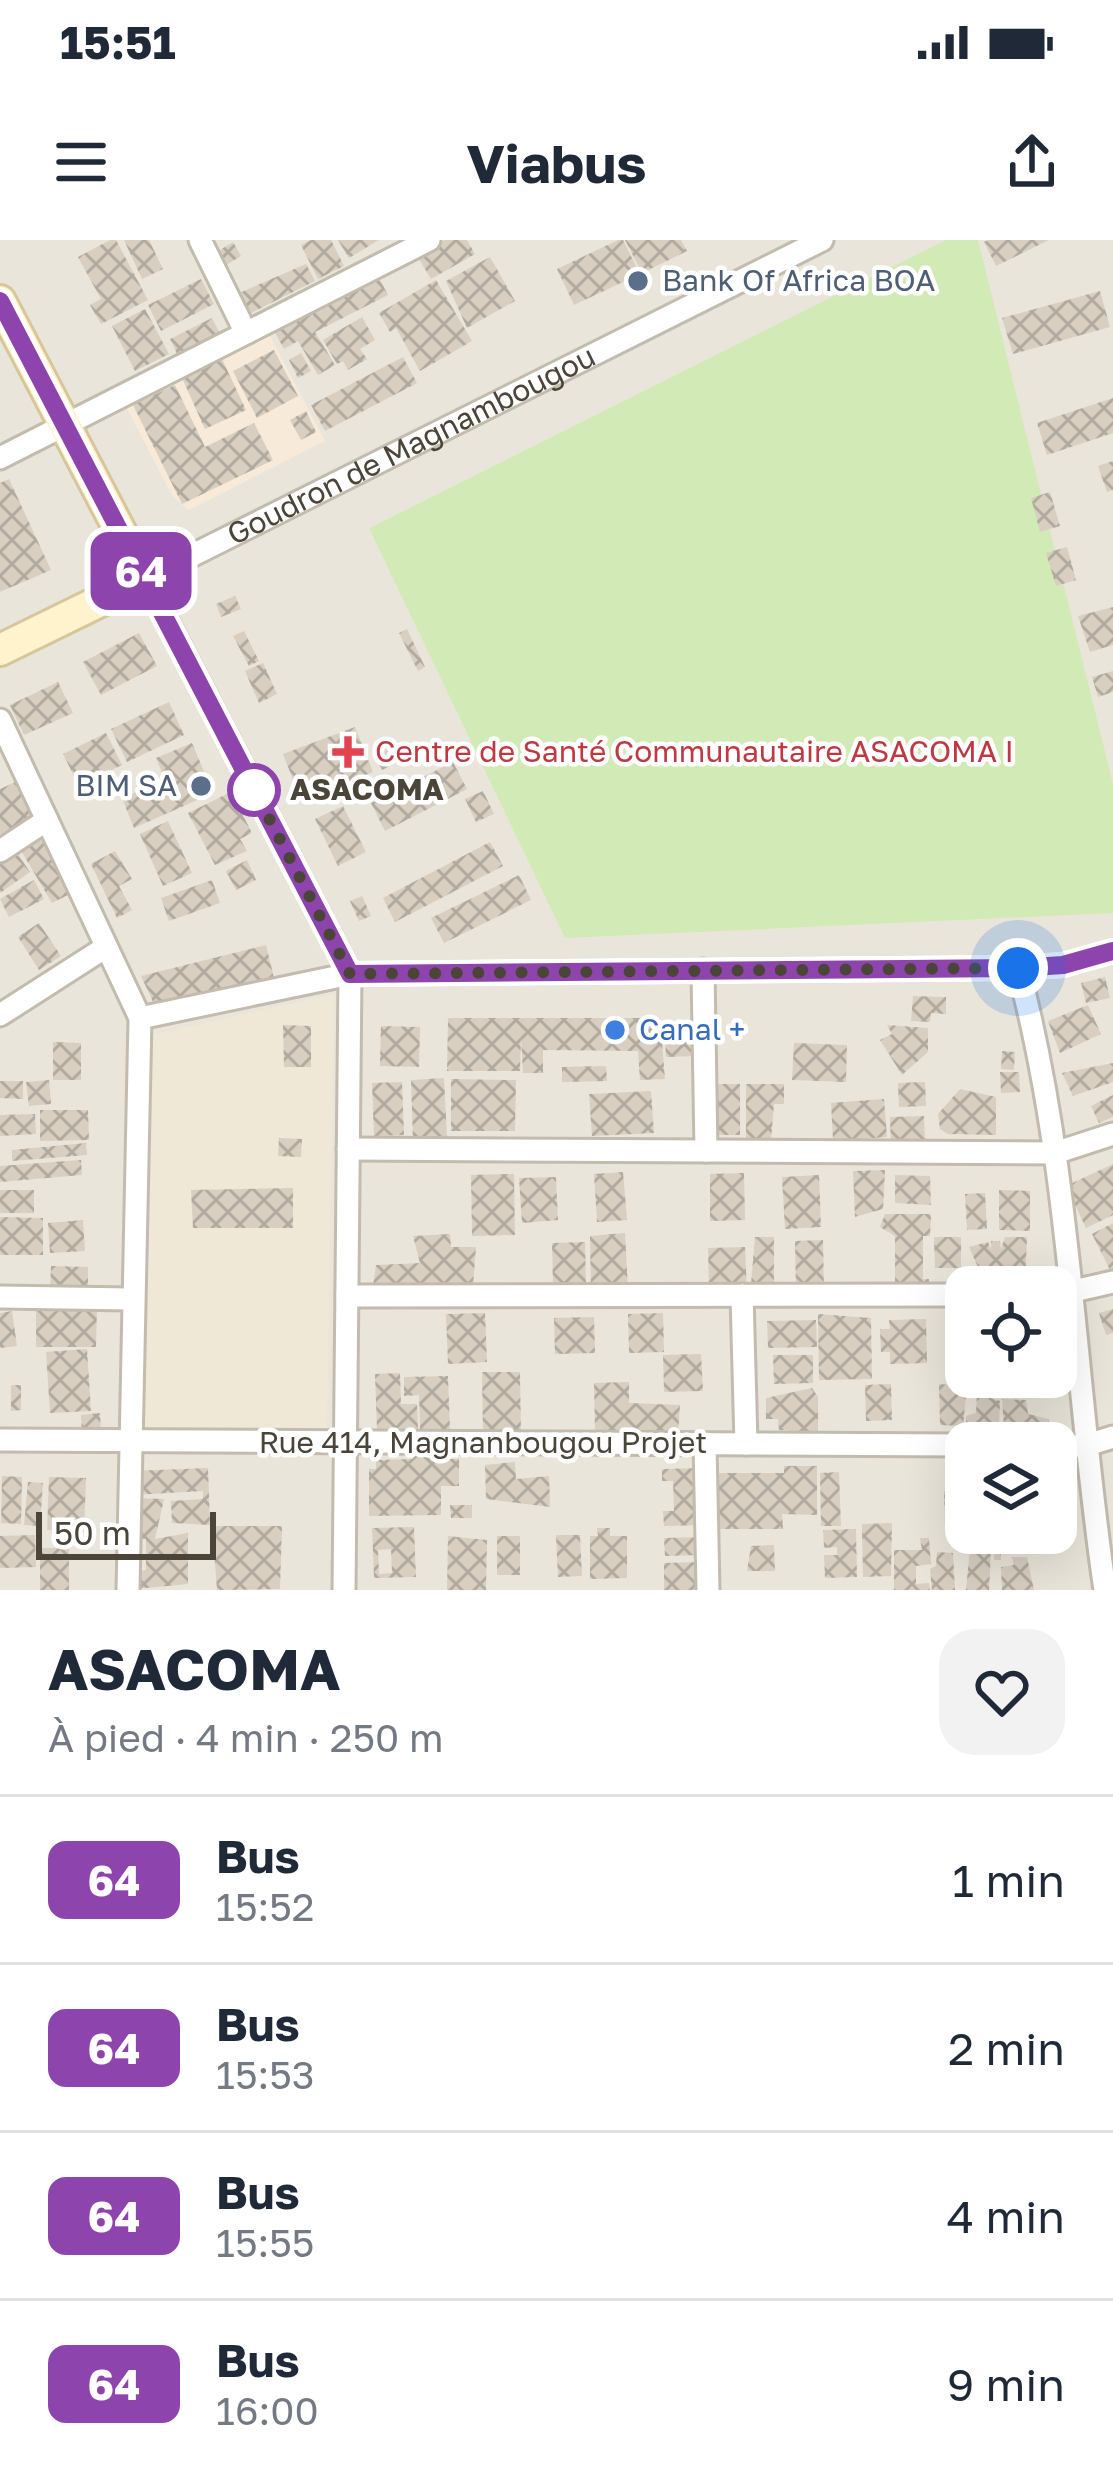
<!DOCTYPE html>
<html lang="fr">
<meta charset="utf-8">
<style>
body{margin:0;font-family:"Golos Text",sans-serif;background:#f2f2f3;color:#1f2937;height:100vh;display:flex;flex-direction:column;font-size:45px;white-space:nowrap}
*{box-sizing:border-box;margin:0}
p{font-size:39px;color:#747a83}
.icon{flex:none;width:66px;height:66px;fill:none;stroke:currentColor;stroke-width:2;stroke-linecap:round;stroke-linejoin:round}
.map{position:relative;height:1350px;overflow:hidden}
.sheet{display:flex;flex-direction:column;background:#fff;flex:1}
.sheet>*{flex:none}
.badge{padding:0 24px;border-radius:18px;font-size:42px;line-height:78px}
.controls{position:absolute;left:945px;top:1026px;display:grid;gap:24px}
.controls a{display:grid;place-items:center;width:132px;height:132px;border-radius:24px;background:#fff;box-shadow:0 12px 48px #0002;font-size:60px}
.scale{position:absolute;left:36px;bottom:30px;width:180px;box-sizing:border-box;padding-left:12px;border:6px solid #4b4439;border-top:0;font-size:33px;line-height:42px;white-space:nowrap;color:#4b4439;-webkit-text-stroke:9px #fff;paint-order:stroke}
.you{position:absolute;width:60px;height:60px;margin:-30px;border:9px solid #fff;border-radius:50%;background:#1a73e8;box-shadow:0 0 0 18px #1a73e833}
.map>.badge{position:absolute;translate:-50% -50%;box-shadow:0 0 0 6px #fff}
.round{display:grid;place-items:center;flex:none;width:126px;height:126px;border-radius:36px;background:#f2f2f3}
.summary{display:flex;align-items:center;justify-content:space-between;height:204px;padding:0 48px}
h1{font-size:57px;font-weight:700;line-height:90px}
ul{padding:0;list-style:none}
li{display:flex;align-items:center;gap:36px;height:168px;padding:0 48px;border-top:3px solid #e0e1e3}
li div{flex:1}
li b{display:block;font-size:45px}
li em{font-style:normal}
li .badge{min-width:132px;font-weight:700;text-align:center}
.status{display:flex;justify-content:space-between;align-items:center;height:84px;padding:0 60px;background:#fff;direction:ltr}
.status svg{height:33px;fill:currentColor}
header{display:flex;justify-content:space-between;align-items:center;height:156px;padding:0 48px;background:#fff;font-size:54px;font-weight:700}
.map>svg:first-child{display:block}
.residential{fill:#eae5da;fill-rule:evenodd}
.commercial{fill:#f7ead8}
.education{fill:#efe8d6}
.grass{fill:#d2eab5}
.building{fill:url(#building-cross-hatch);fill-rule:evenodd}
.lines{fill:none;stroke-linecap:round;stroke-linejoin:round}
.street-casing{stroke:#c2bbae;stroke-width:27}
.secondary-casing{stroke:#d6c79b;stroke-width:36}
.street{stroke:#fff;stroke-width:21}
.secondary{stroke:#fff3cd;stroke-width:30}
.line-casing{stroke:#fff;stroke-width:27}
.line{stroke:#8e44ad;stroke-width:18}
.walk{stroke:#4b4439;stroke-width:12;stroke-dasharray:0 21.6}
.service-dot{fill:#5c6f8a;stroke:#fff;stroke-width:4.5}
.health-dot{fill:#e0444e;stroke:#fff;stroke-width:4.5}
.stop-dot{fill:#fff;stroke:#8e44ad;stroke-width:6}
.shop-dot{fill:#3f7fe0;stroke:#fff;stroke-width:4.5}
.labels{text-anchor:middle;stroke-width:9;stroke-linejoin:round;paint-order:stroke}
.service-label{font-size:30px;fill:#4e5e75;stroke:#fff;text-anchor:start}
.street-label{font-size:30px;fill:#4b4439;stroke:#fff}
.health-label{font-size:30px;fill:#be3a42;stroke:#fff;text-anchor:start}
.stop-label{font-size:30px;font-weight:bold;fill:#4b4439;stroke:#fff;text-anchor:start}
.shop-label{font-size:30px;fill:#366cbe;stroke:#fff;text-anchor:start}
</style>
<div class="status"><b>15:51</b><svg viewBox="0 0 49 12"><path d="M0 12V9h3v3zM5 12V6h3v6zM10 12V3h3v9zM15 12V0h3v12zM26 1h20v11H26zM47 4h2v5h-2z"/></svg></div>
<header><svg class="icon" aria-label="menu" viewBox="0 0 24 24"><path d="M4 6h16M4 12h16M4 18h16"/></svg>Viabus<svg class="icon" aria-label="share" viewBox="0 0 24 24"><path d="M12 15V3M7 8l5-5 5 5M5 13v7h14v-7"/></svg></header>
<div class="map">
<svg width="1113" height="1350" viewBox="0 0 1113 1350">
<defs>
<pattern id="building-cross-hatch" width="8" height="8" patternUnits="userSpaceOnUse" patternTransform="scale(3)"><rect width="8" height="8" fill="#d8cfc1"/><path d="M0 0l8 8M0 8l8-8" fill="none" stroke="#b1aa9e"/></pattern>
</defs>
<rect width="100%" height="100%" fill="#f6f3ec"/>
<path class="residential" d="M0,0H1113V1350H0ZM966,1047H1056V1137H966ZM966,1203H1056V1293H966Z"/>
<polygon class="commercial" points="269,94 325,201 189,270 173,257 124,163"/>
<polygon class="education" points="334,754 327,1193 138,1188 152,795"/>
<polygon class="grass" points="946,0 978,0 1113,544 1113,673 565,698 369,288"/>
<g class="building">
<polygon points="110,0 116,0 148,60 101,84 90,65 101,59 78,17"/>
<polygon points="124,0 149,0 163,29 142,39"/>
<polygon points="311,0 331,0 344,26 318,39 301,5"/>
<polygon points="338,0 379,0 349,18"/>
<polygon points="445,0 467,0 475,14 431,39 417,16"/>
<polygon points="618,0 623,0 640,34 574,65 557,29"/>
<polygon points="625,0 681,0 687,11 642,33"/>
<polygon points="1049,0 996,26 984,2 988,0"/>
<polygon points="233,2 241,16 223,27 215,13"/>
<polygon points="490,17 515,61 467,88 446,41"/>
<polygon points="306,24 315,41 247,75 237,54"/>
<polygon points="377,34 388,55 315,92 335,125 318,135 298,101 284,109 273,89"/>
<polygon points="201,39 214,64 161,91 148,65"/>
<polygon points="436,40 472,101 420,131 396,88 390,92 379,73"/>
<polygon points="1100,51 1110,87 1013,114 1002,78"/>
<polygon points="145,69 169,114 135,131 112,86"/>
<polygon points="362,77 375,100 360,109 367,119 348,130 343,121 337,124 323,100"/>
<polygon points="212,78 223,99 180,120 170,99"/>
<polygon points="274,110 298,156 257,178 233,131"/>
<polygon points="301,113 311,131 298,138 289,120"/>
<polygon points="403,117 417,143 325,191 311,165"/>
<polygon points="222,119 246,170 205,189 182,138"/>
<polygon points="175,145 205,207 254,183 273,220 182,264 133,165"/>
<polygon points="1113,158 1113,193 1047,215 1037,183"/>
<polygon points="306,171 316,192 301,200 290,180"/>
<polygon points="1113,221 1113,250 1107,252 1098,226"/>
<polygon points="9,239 51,330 0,352 0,243"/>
<polygon points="1050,252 1060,286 1040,292 1031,258"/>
<polygon points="1067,307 1076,340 1056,346 1046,313"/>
<polygon points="235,356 241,369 221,377 216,364"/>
<polygon points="1113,367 1113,405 1090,412 1078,376"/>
<polygon points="407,389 425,427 418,431 399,393"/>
<polygon points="244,391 259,421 249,426 233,396"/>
<polygon points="139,393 157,426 101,455 83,422"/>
<polygon points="263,423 277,454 259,463 245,431"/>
<polygon points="1113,431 1113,452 1098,457 1092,437"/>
<polygon points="58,442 73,473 24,495 10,465"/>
<polygon points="169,462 184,495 127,522 111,489"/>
<polygon points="355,487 373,532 301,560 283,514"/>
<polygon points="106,493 122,525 79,546 63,514"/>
<polygon points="192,503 213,553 134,588 122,558 165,540 156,518"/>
<polygon points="389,508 397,523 382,530 374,516"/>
<polygon points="453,522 467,549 385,591 371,563"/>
<polygon points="22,539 40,575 0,594 0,549"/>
<polygon points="483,551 494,574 476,582 465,559"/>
<polygon points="231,552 252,593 240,599 247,611 215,625 188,573"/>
<polygon points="343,566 366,612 338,626 315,579"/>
<polygon points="168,581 192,633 163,646 140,594"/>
<polygon points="49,595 76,651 52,663 20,609"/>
<polygon points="490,602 503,626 395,682 383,658"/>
<polygon points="115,611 132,639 119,646 132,670 117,678 91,624"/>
<polygon points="17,613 30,632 0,653 0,624"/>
<polygon points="247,620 256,640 236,650 226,631"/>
<polygon points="519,635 531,660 444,703 431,678"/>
<polygon points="34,640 44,659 9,677 0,659"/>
<polygon points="212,640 220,663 169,681 161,658"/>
<polygon points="362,656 371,676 359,681 350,661"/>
<polygon points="39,683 61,716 39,730 18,697"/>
<polygon points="266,705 274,738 155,766 141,736"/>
<polygon points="1105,737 1110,758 1086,763 1081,743"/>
<polygon points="913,756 946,757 946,774 931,773 930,782 911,781"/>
<polygon points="1088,765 1101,794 1060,813 1048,781"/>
<polygon points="448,778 660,778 665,839 640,840 638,811 543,810 543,833 523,833 521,797 520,831 447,831"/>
<polygon points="697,781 698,816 666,817 664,783"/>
<polygon points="283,785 311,786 311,827 284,827"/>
<polygon points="887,785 928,788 928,812 902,835 880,800 892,794"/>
<polygon points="381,786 420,787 419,827 380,826"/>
<polygon points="53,802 81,803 81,840 53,840"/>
<polygon points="794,803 847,805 846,842 792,840"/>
<polygon points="1002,811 1015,812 1014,830 1001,829"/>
<polygon points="1113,823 1113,842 1073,856 1062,833"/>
<polygon points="606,826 607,841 562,842 562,827"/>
<polygon points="1000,832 1019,832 1020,852 1001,853"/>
<polygon points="444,838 447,899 413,901 411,840"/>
<polygon points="451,839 516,840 515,891 451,891"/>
<polygon points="49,840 51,864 29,866 26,842"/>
<polygon points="0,841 23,841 23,859 0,858"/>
<polygon points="402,842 404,895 374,896 372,843"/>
<polygon points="925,842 926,866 899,867 898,843"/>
<rect x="714" y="844" width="26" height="51"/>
<polygon points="746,844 784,844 784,864 774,864 771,900 746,901"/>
<polygon points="960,849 996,857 996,895 948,894 940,889 938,874"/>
<polygon points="651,851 654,893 592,896 589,854"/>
<polygon points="1113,855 1113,877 1099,883 1091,866"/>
<polygon points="884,859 887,897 833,901 831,863"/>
<polygon points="40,870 88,870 89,900 40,901"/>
<polygon points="35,874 36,894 0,896 0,875"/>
<polygon points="924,876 925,905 891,907 890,877"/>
<polygon points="279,898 302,899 301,917 278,916"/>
<polygon points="86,903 87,915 12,921 12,910"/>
<polygon points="81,920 82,935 0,942 0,926"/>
<polygon points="1113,924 1113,975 1086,988 1066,946"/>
<polygon points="885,930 883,969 855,977 853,931"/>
<polygon points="623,932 627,980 597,982 594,934"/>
<polygon points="744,933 745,980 710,981 710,934"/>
<polygon points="514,934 515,995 472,996 471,935"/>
<polygon points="819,935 821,987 785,989 782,937"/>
<polygon points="895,935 930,936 931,965 895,963"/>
<polygon points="556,937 558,980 522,983 519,938"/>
<polygon points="293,948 293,988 193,988 191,950"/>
<rect x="0" y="950" width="34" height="23"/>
<polygon points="999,950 1030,951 1030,991 999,990"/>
<polygon points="985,953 987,989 967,990 965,954"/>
<polygon points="885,974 931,974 930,996 923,996 923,1039 929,1039 929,1053 895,1054 895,996 880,987"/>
<polygon points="0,977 43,978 43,1015 0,1015"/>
<polygon points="83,980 85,1011 50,1013 48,983"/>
<polygon points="1113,983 1113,1036 1092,994"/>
<polygon points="625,993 628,1051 591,1054 590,996"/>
<polygon points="450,994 451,1007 476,1007 473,1046 373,1046 376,1025 420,1023 413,996"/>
<polygon points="755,997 774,997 774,1043 751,1044"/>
<polygon points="934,997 961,997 961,1028 935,1028"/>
<polygon points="1005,997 1027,997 1025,1045 983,1041 965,1047 965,1027 978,1027 969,1007 988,1002 991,1010 991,1001 1000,1001 1001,1009"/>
<polygon points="823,1000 824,1050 796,1050 795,1001"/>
<polygon points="585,1002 586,1046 553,1046 552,1003"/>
<polygon points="745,1007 747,1053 709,1054 708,1008"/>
<polygon points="51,1026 88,1027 88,1050 50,1049"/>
<polygon points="36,1068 97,1068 96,1107 36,1107"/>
<polygon points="1113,1069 1113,1093 1106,1095 1099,1073"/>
<polygon points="12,1071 17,1106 0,1108 0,1073"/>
<polygon points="485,1073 487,1122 448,1124 446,1074"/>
<polygon points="663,1073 664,1112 629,1113 628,1074"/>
<polygon points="818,1074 871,1078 872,1139 819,1140"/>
<polygon points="594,1077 595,1113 555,1114 554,1078"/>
<polygon points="926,1079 927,1123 890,1124 890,1112 881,1112 880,1089 890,1089 889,1080"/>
<polygon points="816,1080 817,1107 768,1108 767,1081"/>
<polygon points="87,1109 91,1171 50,1173 46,1112"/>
<polygon points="701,1114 703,1151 664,1152 663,1115"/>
<polygon points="773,1115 813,1115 813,1143 774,1144"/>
<polygon points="482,1132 520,1132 521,1194 483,1195"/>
<polygon points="400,1133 401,1164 417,1164 418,1190 377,1191 375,1134"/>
<polygon points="448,1136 450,1190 420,1191 419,1155 404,1156 404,1137"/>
<polygon points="629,1142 629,1163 680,1165 678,1195 595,1192 594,1143"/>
<polygon points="891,1144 892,1180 866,1181 865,1145"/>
<polygon points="939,1144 967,1146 963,1186 940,1185"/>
<polygon points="11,1145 21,1145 21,1170 11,1171"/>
<polygon points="812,1148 818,1157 818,1192 779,1190 778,1179 766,1179 766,1158"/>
<polygon points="977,1154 1000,1161 999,1188 966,1190 966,1176 976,1173"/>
<polygon points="1002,1159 1026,1160 1028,1174 1049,1179 1050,1203 1005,1202"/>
<polygon points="100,1173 101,1193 82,1195 81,1175"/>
<polygon points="413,1212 440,1212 440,1219 459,1219 459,1246 441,1246 441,1275 369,1276 369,1229 376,1229 376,1220 413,1219"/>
<polygon points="515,1222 516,1239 549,1236 550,1267 486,1259 485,1225"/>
<polygon points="784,1226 817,1226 817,1275 782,1274 783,1289 714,1289 714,1233 784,1233"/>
<polygon points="208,1228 210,1285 172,1283 171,1261 203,1259 203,1251 134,1255 133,1231"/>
<polygon points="699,1228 701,1285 664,1286 663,1271 674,1271 673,1241 662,1241 662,1229"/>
<polygon points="839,1232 841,1286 821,1286 820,1233"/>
<polygon points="2,1236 22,1237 21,1284 1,1283"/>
<polygon points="49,1237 86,1238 84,1292 47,1290"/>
<polygon points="1056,1239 1071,1239 1070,1258 1056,1259"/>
<polygon points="28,1242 43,1243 40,1286 24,1285"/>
<polygon points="944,1251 964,1252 965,1294 951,1294 945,1285"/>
<polygon points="134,1258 164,1259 155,1299 188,1293 188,1344 135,1349 134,1331 146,1330 146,1299 134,1299"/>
<polygon points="450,1265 472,1265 472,1278 451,1278"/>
<polygon points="1056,1278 1068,1279 1069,1298 1004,1299 1003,1293 1056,1293"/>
<polygon points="892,1283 891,1336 863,1337 862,1284"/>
<polygon points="212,1286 282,1286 280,1349 217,1350"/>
<path d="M414,1287L416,1337L374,1338L372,1288ZM391,1309L392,1333L379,1334L378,1310Z"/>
<polygon points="597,1288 610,1288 610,1296 627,1296 627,1338 590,1339 590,1296 598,1296"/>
<polygon points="856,1289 857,1337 825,1338 824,1315 837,1315 837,1307 824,1308 823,1290"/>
<polygon points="35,1295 36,1327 0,1328 0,1296"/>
<polygon points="556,1295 580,1295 582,1336 558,1337"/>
<polygon points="982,1295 1001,1295 1001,1320 994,1320 994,1305 981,1303"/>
<polygon points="448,1296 487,1300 486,1350 447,1350"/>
<rect x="497" y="1296" width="23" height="39"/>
<polygon points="701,1297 702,1315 665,1316 664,1298"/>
<polygon points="920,1298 929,1298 931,1324 916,1326 916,1344 929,1343 930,1350 894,1350 894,1310 922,1310"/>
<polygon points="774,1305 775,1331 747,1331 751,1306"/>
<polygon points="981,1307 991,1312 989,1350 966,1350 970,1308"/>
<rect x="40" y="1308" width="29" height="42"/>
<polygon points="937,1312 953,1313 955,1350 932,1350 930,1329 936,1326"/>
<polygon points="1012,1317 1027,1317 1034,1350 1002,1350 1001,1327 1014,1325"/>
<polygon points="700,1322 701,1350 664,1350 664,1323"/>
</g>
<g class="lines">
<defs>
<g id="street">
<polyline points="200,0 246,93"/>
<polyline points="0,218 429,0"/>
<polyline points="0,480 140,778 128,1350"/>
<polyline points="0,611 47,580"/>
<path d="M1018,728C1072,930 1074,1144 1105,1350"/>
<polyline points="703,730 706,911"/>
<polyline points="0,775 106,707"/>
<polyline points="140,778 350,734 1018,728 1063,725 1113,711"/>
<polyline points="348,909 1055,913 1113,894"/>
<polyline points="742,1055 746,1204"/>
<polyline points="1056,1055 1113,1042"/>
<polyline points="347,1056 966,1055"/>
<polyline points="0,1057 130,1059"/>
<polyline points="0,1200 966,1205"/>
<polyline points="705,1204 708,1350"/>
<polyline points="1056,1206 1084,1206 1113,1197"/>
<path id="s1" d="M344,1350L350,734L145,339L822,0"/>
</g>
<polyline id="secondary" points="0,61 145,339 0,410"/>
</defs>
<use href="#street" class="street-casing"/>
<use href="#secondary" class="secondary-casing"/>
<use href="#street" class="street"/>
<use href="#secondary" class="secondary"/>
</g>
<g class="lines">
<defs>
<polyline id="line" points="0,61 350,734 1018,728 1063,725 1113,711"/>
</defs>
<use href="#line" class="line-casing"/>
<use href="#line" class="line"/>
<polyline class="walk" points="254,550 247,536 350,734 1018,728"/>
</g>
<g class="service-dot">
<circle cx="638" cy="41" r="12"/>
<circle cx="201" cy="546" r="12"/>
</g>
<path class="health-dot" d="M342 494h12v12h12v12h-12v12h-12v-12h-12v-12h12z"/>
<circle class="stop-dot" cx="254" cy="550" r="24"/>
<circle class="shop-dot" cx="615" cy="790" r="12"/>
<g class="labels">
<g class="service-label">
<text x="662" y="51">Bank Of Africa BOA</text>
<text x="177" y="556" text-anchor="end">BIM SA</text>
</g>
<g class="street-label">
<text dy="10" stroke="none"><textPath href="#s1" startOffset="1359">Goudron de Magnambougou</textPath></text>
<text x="483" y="1213">Rue 414, Magnanbougou Projet</text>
</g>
<g class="health-label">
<text x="375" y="522">Centre de Santé Communautaire ASACOMA I</text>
</g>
<g class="stop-label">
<text x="290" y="560">ASACOMA</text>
</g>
<g class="shop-label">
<text x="639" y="800">Canal +</text>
</g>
</g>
</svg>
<div class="controls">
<a><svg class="icon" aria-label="locate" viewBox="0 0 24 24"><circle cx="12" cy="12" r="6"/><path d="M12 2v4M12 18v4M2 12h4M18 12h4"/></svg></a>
<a><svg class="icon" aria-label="layers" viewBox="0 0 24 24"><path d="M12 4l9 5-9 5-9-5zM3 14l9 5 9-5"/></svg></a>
</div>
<div class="scale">50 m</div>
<div class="you" style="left:1018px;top:728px"></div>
<b class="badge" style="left:141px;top:331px;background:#8e44ad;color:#fff">64</b>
</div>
<section class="sheet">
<div class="summary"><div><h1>ASACOMA</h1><p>À pied · 4 min · 250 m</p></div><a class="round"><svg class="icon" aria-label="heart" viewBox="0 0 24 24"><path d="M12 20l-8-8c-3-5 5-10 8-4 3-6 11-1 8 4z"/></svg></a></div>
<ul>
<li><span class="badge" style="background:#8e44ad;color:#fff">64</span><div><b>Bus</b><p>15:52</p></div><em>1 min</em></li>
<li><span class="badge" style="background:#8e44ad;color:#fff">64</span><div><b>Bus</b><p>15:53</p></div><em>2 min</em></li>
<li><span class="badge" style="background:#8e44ad;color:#fff">64</span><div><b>Bus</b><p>15:55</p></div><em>4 min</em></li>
<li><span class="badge" style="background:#8e44ad;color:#fff">64</span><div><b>Bus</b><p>16:00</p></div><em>9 min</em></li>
</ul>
</section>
